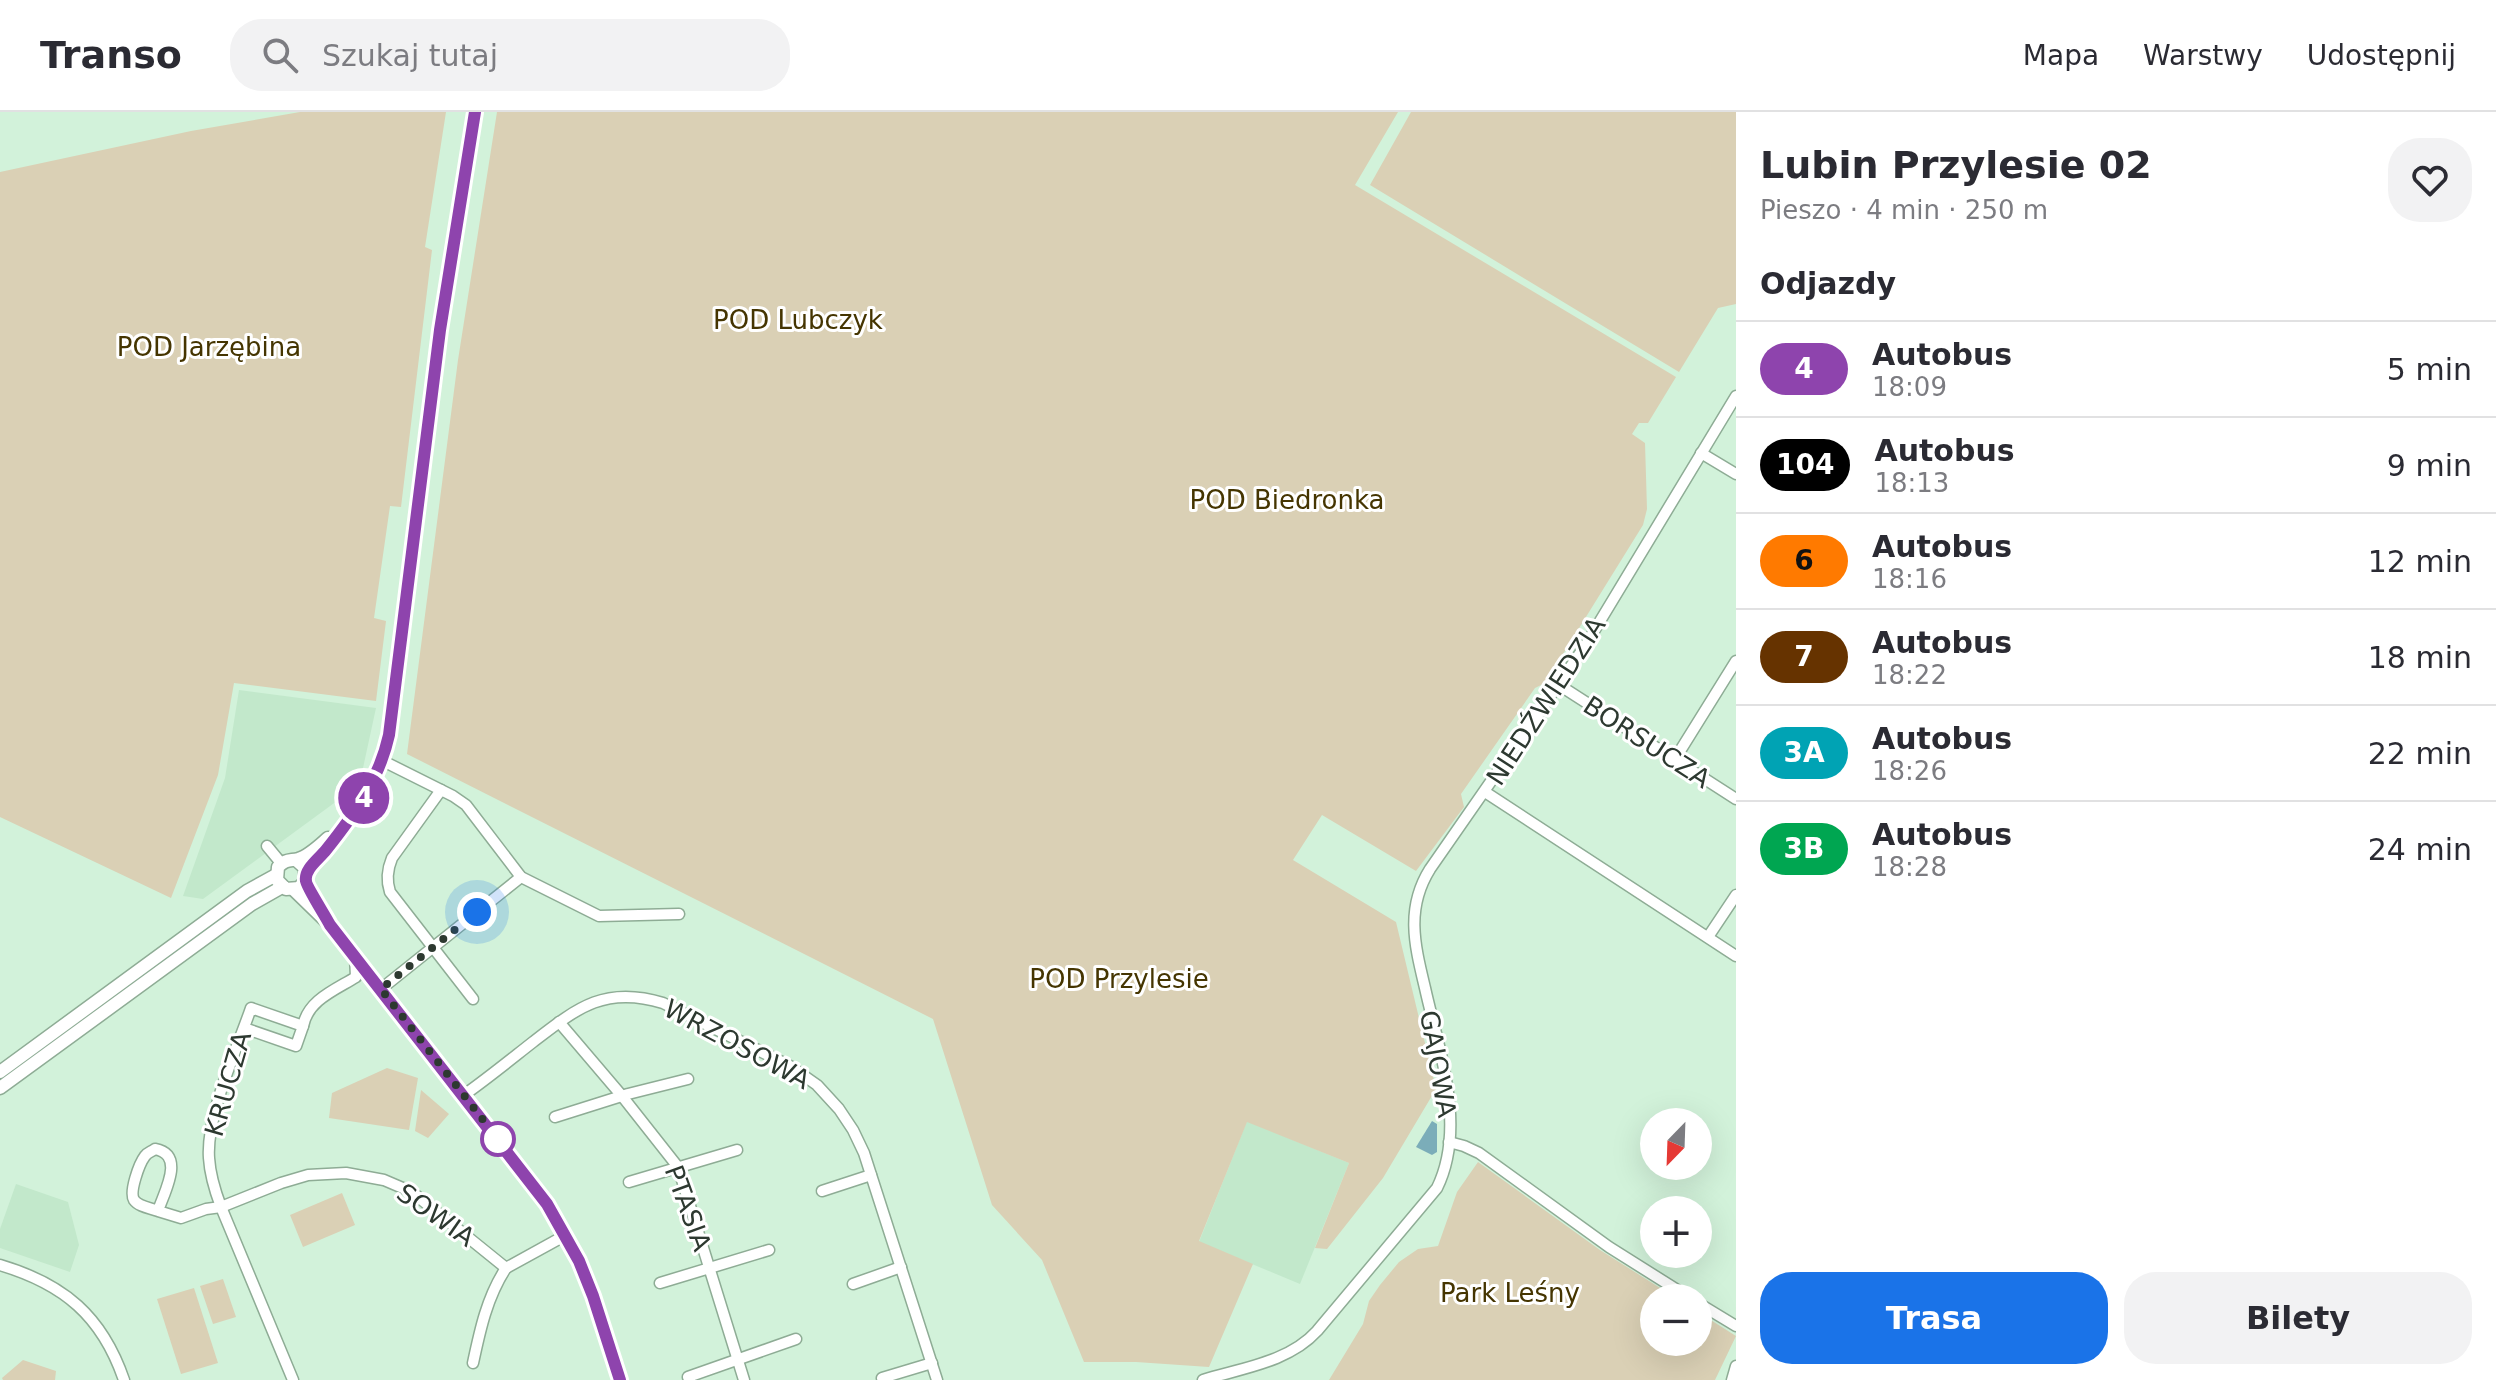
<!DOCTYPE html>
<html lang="pl">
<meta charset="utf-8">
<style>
body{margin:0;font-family:"DejaVu Sans",sans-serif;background:#f2f2f3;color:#2b2b33;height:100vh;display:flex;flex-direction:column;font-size:30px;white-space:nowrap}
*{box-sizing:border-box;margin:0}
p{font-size:26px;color:#7c7c81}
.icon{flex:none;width:44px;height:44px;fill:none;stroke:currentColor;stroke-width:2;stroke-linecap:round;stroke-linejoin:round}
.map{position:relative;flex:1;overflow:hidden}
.details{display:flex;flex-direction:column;background:#fff;width:760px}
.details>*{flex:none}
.badge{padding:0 16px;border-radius:26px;font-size:28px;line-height:52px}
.needle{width:52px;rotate:203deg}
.fabs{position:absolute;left:1640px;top:996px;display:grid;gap:16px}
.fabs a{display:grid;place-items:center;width:72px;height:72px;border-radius:50%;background:#fff;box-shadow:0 8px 32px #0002;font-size:40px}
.you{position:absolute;width:40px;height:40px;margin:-20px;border:6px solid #fff;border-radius:50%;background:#1a73e8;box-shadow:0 0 0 12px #1a73e833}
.map>.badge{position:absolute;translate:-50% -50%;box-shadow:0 0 0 4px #fff}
h2{padding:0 24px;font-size:30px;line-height:72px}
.round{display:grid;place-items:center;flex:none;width:84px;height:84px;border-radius:32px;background:#f2f2f3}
.summary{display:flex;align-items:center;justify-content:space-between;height:136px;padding:0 24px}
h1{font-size:38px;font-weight:700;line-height:60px}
.primary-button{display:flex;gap:16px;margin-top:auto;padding:16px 24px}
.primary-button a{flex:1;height:92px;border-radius:32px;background:#1a73e8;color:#fff;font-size:32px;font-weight:700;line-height:92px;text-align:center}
.primary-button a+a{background:#f2f2f3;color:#2b2b33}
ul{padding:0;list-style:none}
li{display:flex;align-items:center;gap:24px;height:96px;padding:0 24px;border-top:2px solid #e1e1e2}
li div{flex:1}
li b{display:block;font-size:30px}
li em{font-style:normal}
li .badge{min-width:88px;font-weight:700;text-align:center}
header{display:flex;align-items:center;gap:48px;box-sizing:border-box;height:112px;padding:0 40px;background:#fff;border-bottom:2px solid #e1e1e2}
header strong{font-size:38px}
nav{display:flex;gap:44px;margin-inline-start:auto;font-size:28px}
.search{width:560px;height:72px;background:#f2f2f3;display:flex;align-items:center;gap:20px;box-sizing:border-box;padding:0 28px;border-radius:32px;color:#7c7c81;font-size:30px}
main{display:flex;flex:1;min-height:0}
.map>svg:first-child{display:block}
.built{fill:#c2e8cb}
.green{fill:#dad0b5}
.water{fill:#7badb9}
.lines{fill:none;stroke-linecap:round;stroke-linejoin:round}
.minor-casing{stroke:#8eac95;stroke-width:13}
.tertiary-casing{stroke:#8eac95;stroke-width:15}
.minor{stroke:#fff;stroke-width:10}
.tertiary{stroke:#fff;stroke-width:12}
.line-casing{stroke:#fff;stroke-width:18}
.line{stroke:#8e44ad;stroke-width:12}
.walk{stroke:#2d3930;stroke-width:8;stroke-dasharray:0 14.4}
.stop-dot{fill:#fff;stroke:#8e44ad;stroke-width:4}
.labels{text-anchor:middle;stroke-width:6;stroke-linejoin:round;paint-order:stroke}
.park-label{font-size:26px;fill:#453501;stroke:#fff}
.street-label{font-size:26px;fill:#2d3930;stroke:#fff}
</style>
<header>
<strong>Transo</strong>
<div class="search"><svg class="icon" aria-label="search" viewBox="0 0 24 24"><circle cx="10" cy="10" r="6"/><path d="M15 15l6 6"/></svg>Szukaj tutaj</div>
<nav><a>Mapa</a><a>Warstwy</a><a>Udostępnij</a></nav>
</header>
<main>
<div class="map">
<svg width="1736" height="1268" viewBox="0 0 1736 1268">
<rect width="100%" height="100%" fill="#d2f2da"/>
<g class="built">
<polygon points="239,578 376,596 363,656 341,686 203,787 183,784 225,666"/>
<polygon points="1247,1009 1349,1051 1300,1172 1199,1130"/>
<polygon points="16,1072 68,1090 79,1133 70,1160 0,1136 0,1117"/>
</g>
<g class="green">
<polygon points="300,0 446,0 425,135 432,138 401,395 390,394 374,506 386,509 376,589 234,571 218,663 171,786 0,705 0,60 191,19"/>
<polygon points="497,0 1398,0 1355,73 1676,265 1648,311 1639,311 1632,322 1645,331 1647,397 1643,413 1545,571 1535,576 1461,682 1464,695 1416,759 1322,703 1293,748 1396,810 1436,977 1383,1066 1327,1137 1315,1136 1349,1051 1247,1010 1199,1129 1253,1152 1209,1255 1136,1250 1084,1250 1042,1148 992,1093 933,907 407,642 458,248"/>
<polygon points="1411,0 1736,0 1736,192 1718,196 1679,260 1370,73"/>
<polygon points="387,956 418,966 409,1018 329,1006 332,981"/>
<polygon points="421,978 449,1002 428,1026 415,1019"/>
<polygon points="1478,1050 1600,1138 1676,1186 1654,1186 1654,1230 1698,1230 1698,1200 1736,1224 1715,1268 1329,1268 1363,1212 1369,1189 1380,1173 1399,1150 1418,1137 1438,1134 1457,1080"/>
<polygon points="342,1081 355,1113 303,1135 290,1103"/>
<polygon points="223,1167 236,1205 213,1212 200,1174"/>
<polygon points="194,1176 218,1251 181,1262 157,1187"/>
<polygon points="23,1248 56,1259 55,1268 3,1268 2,1266"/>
</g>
<polygon class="water" points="1432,1009 1437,1012 1437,1040 1432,1043 1416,1035"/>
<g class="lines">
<defs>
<g id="minor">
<polyline points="1701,341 1736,362"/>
<polyline points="1559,573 1736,687"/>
<polyline points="1675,647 1736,549"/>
<polyline points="383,649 453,684 466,693 521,765 599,804 679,802"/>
<path d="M441,678L392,746C387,758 386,768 390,780L473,887"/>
<polyline points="1485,680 1736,844"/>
<polyline points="267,734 281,751"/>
<polyline points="1708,825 1736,783"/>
<polyline points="381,877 521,765"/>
<polyline points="559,910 622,984 678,1055 744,1268"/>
<path d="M303,914C308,888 335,878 356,865L355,844"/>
<path d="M244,916L296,934L303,914L251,896C237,937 206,1004 209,1046C210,1063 215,1079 221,1095L293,1268"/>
<path d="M464,983C488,966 510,948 533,930C577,896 605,873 663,891L790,954L817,973L839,997L853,1018L864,1041L937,1268"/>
<polyline points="555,1005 628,982 688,967"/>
<polyline points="1449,1030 1464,1034 1479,1041 1609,1135 1690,1186"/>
<polyline points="629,1070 737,1038"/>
<polyline points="822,1079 871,1063"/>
<path d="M158,1099C151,1096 139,1095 134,1088C129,1080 139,1052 145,1044C148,1040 151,1040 155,1037C186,1043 164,1080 158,1099L181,1106L206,1097L221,1095L281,1071L308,1063L346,1061L384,1068L412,1080L506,1156L566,1123"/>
<path d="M0,1153C64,1172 102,1204 124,1268"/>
<polyline points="660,1171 769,1138"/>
<polyline points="853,1172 901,1155"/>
<polyline points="1698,1191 1736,1214"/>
<path d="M473,1251C480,1218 487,1185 506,1156"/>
<polyline points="688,1265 796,1227"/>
<polyline points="882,1266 932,1251"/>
<path d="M1203,1268C1242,1256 1289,1250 1317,1219L1437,1076C1467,1015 1439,939 1425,876C1415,834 1405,797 1430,757L1585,534L1736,284"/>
<polyline points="1732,1268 1736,1254"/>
</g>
<g id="tertiary">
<path d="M296,748L305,756V769L299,776L286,777L277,768L278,755C286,747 289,749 298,747C309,744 320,733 328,726"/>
<path d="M307,759C343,719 376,676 389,623L440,218L475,0"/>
<polyline points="305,769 325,803"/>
<polyline points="294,778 330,813 547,1092 579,1149 593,1184 620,1268"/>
<polyline points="0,960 247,779 276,763"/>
<polyline points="0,976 252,792 282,775"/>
</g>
</defs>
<use href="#minor" class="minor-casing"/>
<use href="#tertiary" class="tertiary-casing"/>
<use href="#minor" class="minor"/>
<use href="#tertiary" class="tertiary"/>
</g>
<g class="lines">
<defs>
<path id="line" d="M475,0L440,218L389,623C379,668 354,703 326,738C319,747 304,757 306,769C306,774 326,805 330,813L547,1092L579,1149L593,1184L620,1268"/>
</defs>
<use href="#line" class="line-casing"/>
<use href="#line" class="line"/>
<polyline class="walk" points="477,800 381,877 498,1027"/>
</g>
<circle class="stop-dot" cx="498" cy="1027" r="16"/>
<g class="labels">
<g class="park-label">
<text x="798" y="217">POD Lubczyk</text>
<text x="209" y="244">POD Jarzębina</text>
<text x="1287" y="397">POD Biedronka</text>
<text x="1119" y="876">POD Przylesie</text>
<text x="1510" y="1190">Park Leśny</text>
</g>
<g class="street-label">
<text transform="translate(1546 589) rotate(-57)" y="9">NIEDŹWIEDZIA</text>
<text transform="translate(1647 630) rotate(33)" y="9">BORSUCZA</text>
<text transform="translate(737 932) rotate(28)" y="9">WRZOSOWA</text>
<text transform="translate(1438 952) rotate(80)" y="9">GAJOWA</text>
<text transform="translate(228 972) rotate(-74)" y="9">KRUCZA</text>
<text transform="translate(688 1096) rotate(70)" y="9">PTASIA</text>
<text transform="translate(436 1103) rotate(35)" y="9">SOWIA</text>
</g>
</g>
</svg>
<div class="fabs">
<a><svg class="needle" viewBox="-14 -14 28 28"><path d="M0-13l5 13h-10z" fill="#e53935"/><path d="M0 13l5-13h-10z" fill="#7c7c81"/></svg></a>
<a>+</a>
<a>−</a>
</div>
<div class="you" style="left:477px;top:800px"></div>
<b class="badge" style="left:364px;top:686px;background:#8e44ad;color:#fff">4</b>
</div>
<section class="details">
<div class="summary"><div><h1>Lubin Przylesie 02</h1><p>Pieszo · 4 min · 250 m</p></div><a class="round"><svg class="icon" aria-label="heart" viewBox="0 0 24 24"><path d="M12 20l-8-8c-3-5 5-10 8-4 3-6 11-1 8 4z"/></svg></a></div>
<h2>Odjazdy</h2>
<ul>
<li><span class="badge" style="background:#8e44ad;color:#fff">4</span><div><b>Autobus</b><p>18:09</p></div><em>5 min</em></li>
<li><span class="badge" style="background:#000;color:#fff">104</span><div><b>Autobus</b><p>18:13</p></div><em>9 min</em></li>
<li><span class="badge" style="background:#ff7a00;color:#111">6</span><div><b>Autobus</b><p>18:16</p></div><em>12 min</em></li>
<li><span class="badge" style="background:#630;color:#fff">7</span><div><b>Autobus</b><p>18:22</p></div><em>18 min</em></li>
<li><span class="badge" style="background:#00a3b4;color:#fff">3A</span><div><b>Autobus</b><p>18:26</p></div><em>22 min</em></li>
<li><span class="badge" style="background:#00a651;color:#fff">3B</span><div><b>Autobus</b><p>18:28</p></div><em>24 min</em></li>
</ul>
<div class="primary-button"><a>Trasa</a><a>Bilety</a></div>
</section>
</main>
